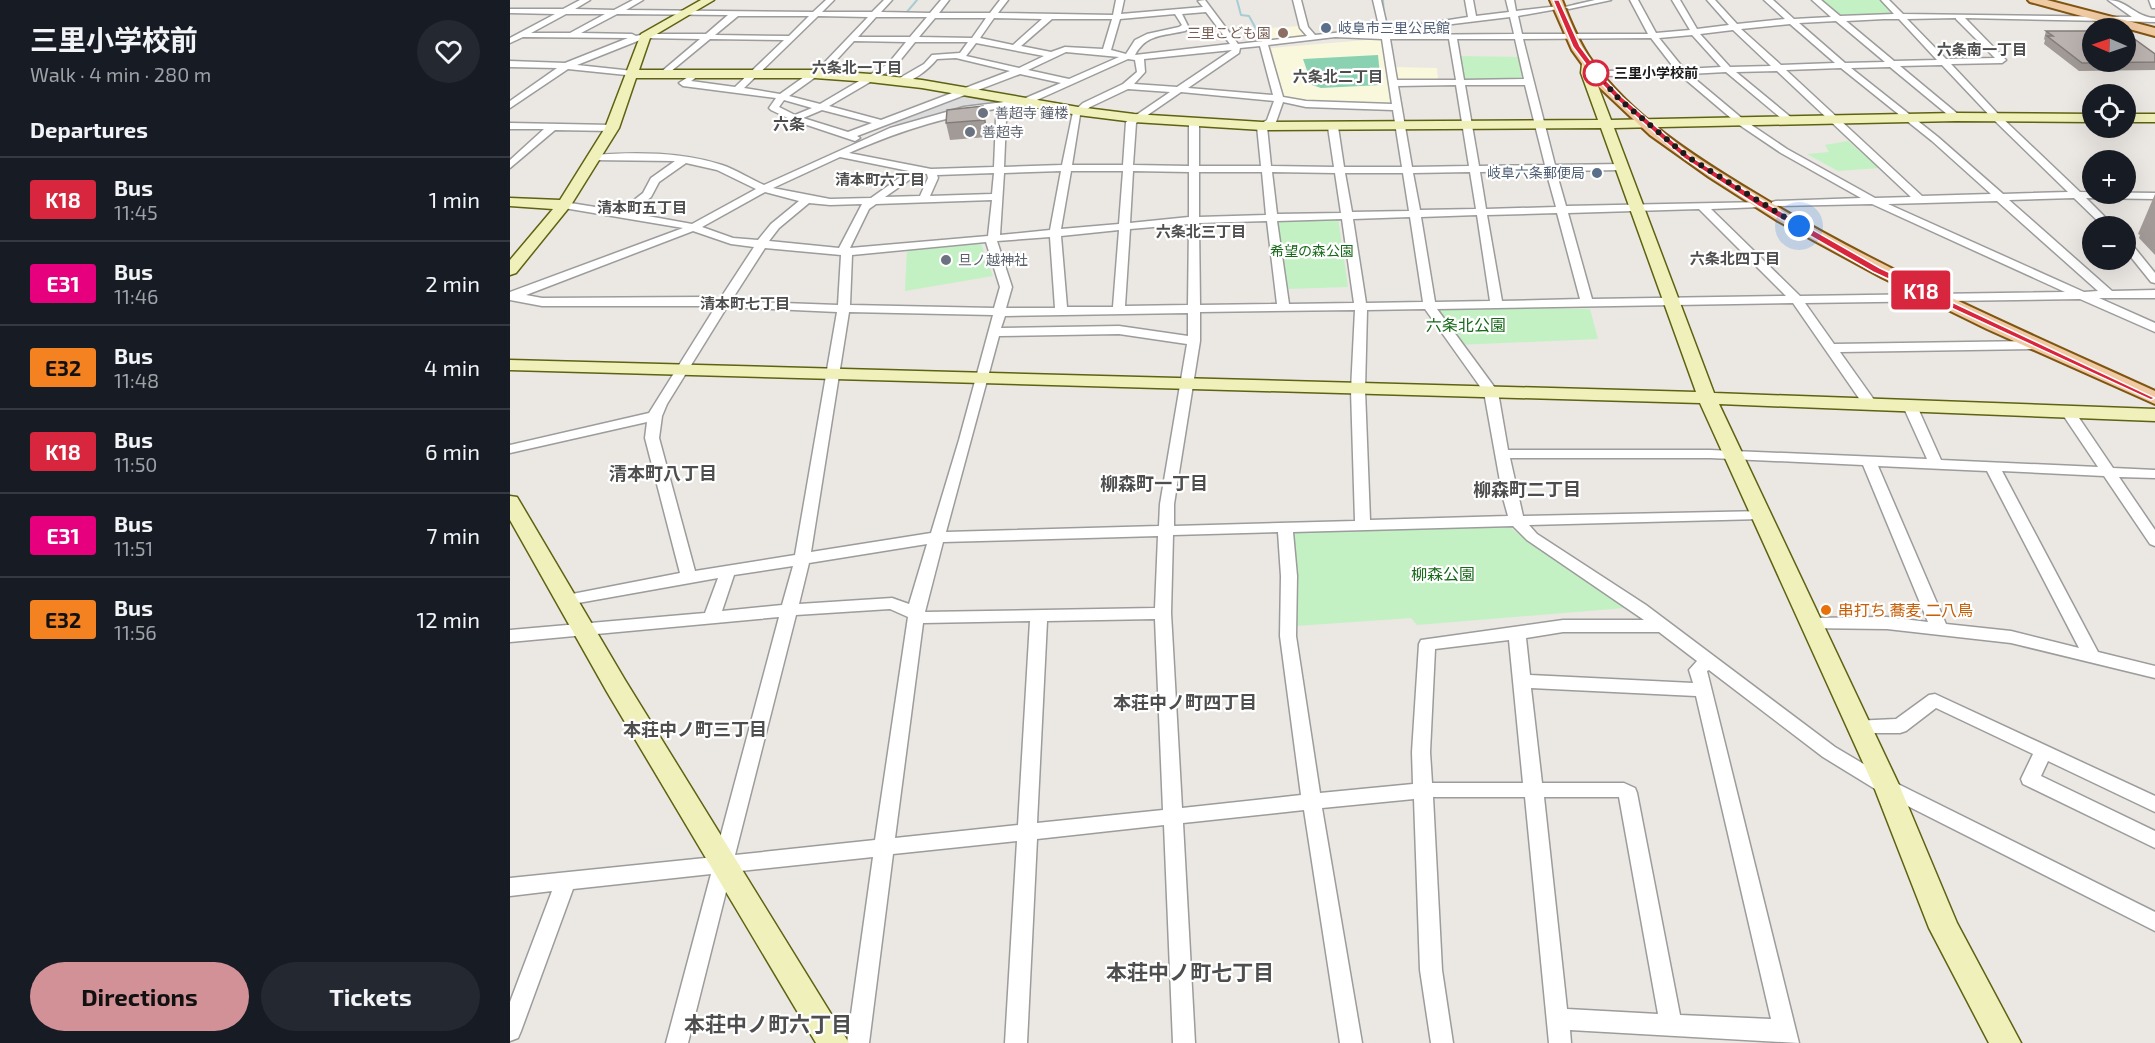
<!DOCTYPE html>
<meta charset="utf-8">
<style>
body{margin:0;font-family:"Exo 2","Noto Sans JP",sans-serif;background:#242831;color:#f1f3f6;height:100vh;display:flex;flex-direction:column;font-size:22px;white-space:nowrap}
*{box-sizing:border-box;margin:0}
p{font-size:20px;color:#9ea1a6}
.icon{flex:none;width:33px;height:33px;fill:none;stroke:currentColor;stroke-width:2;stroke-linecap:round;stroke-linejoin:round}
.map{position:relative;flex:1;overflow:hidden}
.drawer{display:flex;flex-direction:column;background:#171b24;width:510px}
.drawer>*{flex:none}
.badge{padding:0 12px;border-radius:4px;font-size:21px;line-height:39px}
.needle{width:39px;rotate:272deg}
.fabs{position:absolute;left:1572px;top:18px;display:grid;gap:12px}
.fabs a{display:grid;place-items:center;width:54px;height:54px;border-radius:50%;background:#171b24;box-shadow:0 6px 24px #0002;font-size:30px}
.you{position:absolute;width:30px;height:30px;margin:-15px;border:4px solid #fff;border-radius:50%;background:#1a73e8;box-shadow:0 0 0 9px #1a73e833}
.map>.badge{position:absolute;translate:-50% -50%;box-shadow:0 0 0 3px #fff}
h2{padding:0 30px;font-size:22px;line-height:54px}
.round{display:grid;place-items:center;flex:none;width:63px;height:63px;border-radius:32px;background:#242831}
.headline{display:flex;align-items:center;justify-content:space-between;height:102px;padding:0 30px}
h1{font-size:28px;font-weight:700;line-height:45px}
.cta{display:flex;gap:12px;margin-top:auto;padding:12px 30px}
.cta a{flex:1;height:69px;border-radius:36px;background:#d29196;color:#111;font-size:24px;font-weight:700;line-height:69px;text-align:center}
.cta a+a{background:#242831;color:#f1f3f6}
ul{padding:0;list-style:none}
li{display:flex;align-items:center;gap:18px;height:84px;padding:0 30px;border-top:2px solid #363941}
li div{flex:1}
li b{display:block;font-size:22px}
li em{font-style:normal}
li .badge{min-width:66px;font-weight:700;text-align:center}
main{display:flex;flex:1;min-height:0}
.map>svg:first-child{display:block}
.education{fill:#faf8dc}
.park{fill:#c3f1c4}
.pitch{fill:#89d1b1}
.parking{fill:#dbdbdb}
.lines{fill:none;stroke-linecap:round;stroke-linejoin:round}
.stream{stroke:#a7ccd4;stroke-width:2}
.street-casing{stroke:#9c9c9c;stroke-width:3}
.secondary-casing{stroke:#5e6212;stroke-width:3}
.primary-casing{stroke:#7f5512;stroke-width:4}
.street{fill:#fff;fill-rule:evenodd}
.secondary{fill:#f0f0bb;fill-rule:evenodd}
.primary{fill:#efcaa3;fill-rule:evenodd}
.wall{fill:#a19a96}
.shaded-wall{fill:#837d7a}
.building{fill:#bbb3af;stroke:#837d7a;stroke-width:1.5}
.line{fill:#d7263d;stroke:#fff;stroke-width:1.5}
.walk{stroke:#1b1b1b;stroke-width:6;stroke-dasharray:0 10.8}
.service-dot{fill:#5c6f8a;stroke:#fff;stroke-width:2}
.education-dot{fill:#8d6e63;stroke:#fff;stroke-width:2}
.stop-dot{fill:#fff;stroke:#d7263d;stroke-width:3}
.worship-dot{fill:#6b7280;stroke:#fff;stroke-width:2}
.food-dot{fill:#e8710a;stroke:#fff;stroke-width:2}
.labels{text-anchor:middle;stroke-width:4.5;stroke-linejoin:round;paint-order:stroke}
.far-service-label{font-size:14px;fill:#4e5e75;stroke:#fff;text-anchor:start}
.far-education-label{font-size:14px;fill:#785e54;stroke:#fff;text-anchor:end}
.far-stop-label{font-size:14px;font-weight:bold;fill:#1b1b1b;stroke:#fff;text-anchor:start}
.far-worship-label{font-size:14px;fill:#5b616d;stroke:#fff;text-anchor:start}
.far-park-label{font-size:14px;fill:#18691a;stroke:#fff}
.far-neighbourhood-label{font-size:15px;font-weight:bold;fill:#4e4e4e;stroke:#fff}
.far-quarter-label{font-size:16px;font-weight:bold;fill:#4e4e4e;stroke:#fff}
.park-label{font-size:16px;fill:#18691a;stroke:#fff}
.food-label{font-size:16px;fill:#c56008;stroke:#fff;text-anchor:start}
.neighbourhood-label{font-size:18px;font-weight:bold;fill:#4e4e4e;stroke:#fff}
.near-neighbourhood-label{font-size:21px;font-weight:bold;fill:#4e4e4e;stroke:#fff}
</style>
<main>
<section class="drawer">
<div class="headline"><div><h1>三里小学校前</h1><p>Walk · 4 min · 280 m</p></div><a class="round"><svg class="icon" aria-label="heart" viewBox="0 0 24 24"><path d="M12 20l-8-8c-3-5 5-10 8-4 3-6 11-1 8 4z"/></svg></a></div>
<h2>Departures</h2>
<ul>
<li><span class="badge" style="background:#d7263d;color:#fff">K18</span><div><b>Bus</b><p>11:45</p></div><em>1 min</em></li>
<li><span class="badge" style="background:#e6007e;color:#fff">E31</span><div><b>Bus</b><p>11:46</p></div><em>2 min</em></li>
<li><span class="badge" style="background:#f58220;color:#111">E32</span><div><b>Bus</b><p>11:48</p></div><em>4 min</em></li>
<li><span class="badge" style="background:#d7263d;color:#fff">K18</span><div><b>Bus</b><p>11:50</p></div><em>6 min</em></li>
<li><span class="badge" style="background:#e6007e;color:#fff">E31</span><div><b>Bus</b><p>11:51</p></div><em>7 min</em></li>
<li><span class="badge" style="background:#f58220;color:#111">E32</span><div><b>Bus</b><p>11:56</p></div><em>12 min</em></li>
</ul>
<div class="cta"><a>Directions</a><a>Tickets</a></div>
</section>
<div class="map">
<svg width="1645" height="1043" viewBox="0 0 1645 1043">
<rect width="100%" height="100%" fill="#ebe7e2"/>
<g class="education">
<polygon points="790,26 800,37 757,43 747,29"/>
<polygon points="869,39 873,40 880,102 875,105 798,103 778,100 773,96 761,48"/>
<polygon points="885,67 927,68 928,81 887,81"/>
</g>
<g class="park">
<polygon points="1308,0 1374,0 1389,16 1331,18"/>
<polygon points="946,56 1012,57 1019,82 951,82"/>
<polygon points="1338,141 1369,168 1328,171 1297,154 1319,152 1315,145"/>
<polygon points="828,218 838,287 776,289 768,222"/>
<polygon points="471,244 483,276 395,291 397,251"/>
<polygon points="922,307 1080,309 1088,339 947,345"/>
<polygon points="995,524 1115,608 907,625 901,618 786,626 781,530"/>
</g>
<polygon class="pitch" points="868,55 871,85 811,88 802,85 793,59"/>
<polygon class="parking" points="452,92 499,100 493,104 392,127 376,121"/>
<g class="lines">
<g class="stream">
<polyline points="727,0 731,15 739,16 751,38"/>
<polyline points="873,0 874,15 879,27"/>
<polyline points="1064,4 1086,0"/>
<polyline points="396,13 407,0"/>
<polyline points="195,35 217,17"/>
<polyline points="172,54 190,39"/>
</g>
<defs>
<g id="street">
<path d="M70,0H80L65,9L104,10L123,0H133L116,10L303,12L316,0H324L312,12H362L374,0H382L371,12L420,13L431,0H439L429,13H480L490,0H498L488,13L603,15L606,0H614L611,14L693,7L688,1L695,0L728,44L797,36L790,28L783,0H791L798,27L805,35L834,32L871,34L863,0H871L879,35L1004,34L1000,17L885,31L881,29L958,17L955,0H963L966,16L999,12L996,0H1004L1006,11L1049,6L1053,8L1008,16L1012,34H1138L1120,0H1128L1146,33L1180,30L1162,0H1170L1187,29L1219,25L1197,0H1205L1227,24L1275,19L1254,0H1263L1284,19L1321,17L1302,0H1311L1330,16L1384,14L1371,0H1379L1393,14L1622,17L1598,0C1617,0 1625,17 1645,18V22L1455,18L1496,60L1492,63L1441,64L1489,115L1570,192L1645,193V199L1576,198L1604,226H1593L1564,198L1499,200L1602,291L1645,290V298H1589L1645,323V332L1570,299L1295,303L1324,344L1530,341L1536,345L1530,349L1330,352L1367,404L1360,408L1355,407L1283,303L927,309L988,392L998,450H1200L1417,459L1393,406L1400,402L1407,406L1431,460L1588,467L1551,412L1558,408L1563,409L1603,468L1645,470V478L1609,477L1645,530V546L1640,544L1594,476L1492,471L1588,652L1645,666V678L1501,643L1377,629L1295,628L1293,624L1295,620L1301,618L1377,617L1418,622L1353,465L1200,458H1000L1013,516L1256,511L1258,514L1256,517L1251,519L1019,525L1027,534L1136,605L1325,747L1384,782L1645,912V931L1370,792L1313,757L1199,670L1197,671L1289,1043L1060,1030L1061,1043H1039L1015,797H923L932,970L943,1043H921L910,970L904,799L812,808L852,1043H830L794,810L673,823L685,1043H663L654,825L527,839L517,1043H495L507,841L383,854L359,1043H337L363,857L221,872L178,1043H156L201,874L63,889L11,1031L8,1038L0,1041V1002L42,891L0,896V878L205,857L269,617L0,642V630L195,613L208,578L57,605L51,604L49,600L51,596L57,595L170,573L135,438L137,422L0,453V445L139,413L206,306H32L0,300V292L173,228L54,208L49,205L54,202L110,211L133,193L141,178L165,161L81,160V156L84,155C127,152 171,152 212,165C227,170 240,179 254,185L380,128L454,107L511,100L551,83L510,74L347,136L350,138L345,141L282,120L261,110L259,108L266,98L173,86L169,83L187,71L191,74L181,81L225,87L274,40L200,39L154,77L150,74L151,72L190,39L135,38L67,65L123,71L127,74L126,76L58,69L0,108V101L47,68L0,67V61L55,63L118,38L13,37L0,43V38L45,14L0,13V9H53ZM696,12L720,44L625,55C636,34 653,36 675,31L679,28L672,14ZM56,14H95L60,33H21ZM107,14L218,15L196,34H135L126,36L122,34L71,33ZM665,14L672,25L669,27L637,34L625,40L616,54L601,50L610,19ZM228,16H299L279,36L205,35ZM308,16L358,17L315,62L270,94L234,88ZM366,17H417L400,37H348ZM425,18H476L462,38L409,37ZM484,18L532,19L503,45L470,38ZM1446,18V19L1485,58L1436,59L1397,19ZM542,19H602L593,49L555,47L541,52L511,46ZM1374,19H1389L1427,60L1384,61L1336,21ZM1326,21L1375,62L1335,63L1289,23ZM1280,24L1325,63L1271,65L1231,29ZM1223,30L1261,66L1220,67L1190,34ZM1182,35L1183,36L1211,67L1174,69L1149,38ZM825,37L872,39L882,104L796,101L773,97L758,45ZM1141,38L1165,69L1098,71L1094,74L1095,76L1169,74L1228,124L1271,153L1351,198L1266,201L1262,202V206L1362,204L1555,292L1290,296L1201,209L1251,207L1255,206V202L1056,206L1046,171L1112,170L1117,167L1112,164L1045,165L1013,39ZM880,39H939L946,80H887ZM947,39H1005L1014,79L954,80ZM344,41L396,42L378,64L310,104L279,96L321,66ZM405,42H458L450,53L422,55L414,64L388,79V83C401,84 419,69 427,59L446,58L500,71L371,120L319,106L384,68ZM466,43L534,56L509,68L456,56ZM750,46L763,95L678,88L729,53L730,48ZM722,50L667,87L624,84L635,72L634,59ZM556,52L609,57L559,79L518,70ZM618,59L625,60L627,72L613,84L573,103L563,112L552,165L494,167L496,120L509,108ZM1432,65L1483,119L1558,192L1493,194L1428,137L1341,68L1380,67L1443,119H1449V115L1390,66ZM1331,68L1422,141L1481,194L1412,196L1276,70ZM1267,71L1401,197L1365,198L1277,149L1234,120L1179,74L1216,72L1277,123H1283V119L1226,72ZM946,85L959,166L902,167L888,86ZM955,85H1015L1035,165L969,166ZM618,89L660,92L616,122L613,165H562L570,115L580,107ZM671,92L764,101L757,120L747,126L751,166H689V122L684,119L679,122V166L623,165L626,123ZM274,100L302,108L285,115L269,107ZM773,102L796,107L883,110L892,167H834L828,127L823,124L818,127L824,167L761,166L757,127L766,122ZM499,107L486,119L484,167L421,169L339,153C394,129 440,115 499,107ZM312,110L362,123L338,132L293,118ZM330,157L399,171L361,198L320,199L263,188ZM176,163L207,170L246,189L182,224L121,213L141,197L149,182ZM551,171L540,230L490,235L494,173ZM561,171H613L609,224L551,229ZM623,171L679,172V217L620,223ZM1036,171L1046,207L976,209L970,172ZM689,172H752L756,215L689,217ZM762,172L825,173L831,213L767,214ZM960,172L966,209L910,210L903,173ZM409,173L417,174L418,178L410,196L375,197ZM484,173L482,194L420,196L428,178L427,175ZM835,173H893L899,211L842,212ZM255,192L289,201L261,224L248,240L223,238L192,227ZM482,200L478,236L340,248L359,209L366,204ZM1487,201L1588,291L1574,292L1378,204ZM299,203L320,205L352,204L329,248L259,241L269,228ZM1189,209L1276,296L1082,299L1058,213ZM1047,213L1070,299L992,301L977,215ZM967,215L980,301L925,302L911,217ZM900,217L913,302L856,303L843,219ZM832,219L844,303L779,304L767,221ZM757,221L767,304L690,305L689,223ZM679,224L678,305L615,306L620,229ZM609,230L603,307H557L551,236ZM183,231L221,244L244,247L210,299L194,297L32,298L16,295ZM540,237L545,308H496L502,287L487,241ZM476,242L490,287L484,308L340,305L342,255ZM255,248L331,255L328,305L221,301ZM217,307L327,312L285,555L185,571L149,438L152,416L157,404ZM915,309L974,392L993,498L998,516L860,520L855,390L857,310ZM845,310L841,390L845,521L664,526V504L690,341V312ZM339,312L483,315L449,440L421,533L301,552ZM678,313V336L609,326L491,328L495,316ZM609,334L677,344L650,504L649,526L436,532L489,336ZM1368,466L1477,471L1569,648L1501,631L1436,624ZM1003,526L1017,540L1134,620H1053L911,640L909,644L902,752L903,784L810,793L786,636L787,576L783,532ZM768,532L771,576L770,636L791,795L672,808L661,613L663,535ZM648,536L645,608L415,612L433,542ZM417,544L399,604L382,598L289,604L299,563ZM283,566L272,605L212,611L224,575ZM380,609L398,617L365,840L225,855L286,615ZM645,619L653,810L527,823L537,621ZM520,621L508,825L385,838L413,623ZM1053,632H1149L1187,661L1179,670L1183,683L1020,675L1016,638ZM999,640L1013,783H922L920,752L925,649ZM1021,688L1186,696L1261,1019L1170,1015L1127,793L1125,788L1114,783H1032ZM1034,797H1109L1148,1014L1057,1009Z"/>
<polygon points="1085,0 1101,0 1059,9 1055,7"/>
<polygon points="1639,0 1645,0 1645,8 1642,8"/>
<polygon points="0,123 102,125 107,128 102,131 45,130 0,168 0,160 34,129 0,129"/>
<polygon points="1616,241 1620,242 1645,273 1645,283 1641,282 1616,251"/>
<polygon points="1425,694 1645,796 1645,812 1538,761 1531,776 1645,831 1645,848 1513,784 1511,779 1523,754 1426,708 1396,731 1390,733 1349,733 1343,731 1340,726 1343,721 1386,719 1419,695"/>
</g>
<g id="secondary">
<polygon points="191,0 204,0 140,38 129,70 305,70 360,74 412,80 568,107 624,114 752,122 1088,120 1071,73 1072,64 1078,60 1084,64 1083,73 1101,120 1446,113 1582,114 1582,122 1446,121 1104,128 1204,393 1645,409 1645,421 1209,404 1390,787 1447,923 1511,1043 1479,1043 1419,928 1364,787 1190,403 0,370 0,360 1186,392 1091,128 752,130 624,122 568,115 412,88 360,82 305,78 126,78 109,128 61,205 6,273 0,275 0,260 43,209 0,206 0,198 50,200 95,128 131,34"/>
<rect x="1616" y="114" width="29" height="8"/>
<polygon points="0,496 7,497 10,502 115,680 339,1043 306,1043 97,692 0,520"/>
</g>
<g id="primary">
<path d="M1040,0H1052C1060,21 1069,43 1082,61C1122,117 1185,157 1243,192C1371,270 1509,329 1645,391V404L1477,329L1371,277L1268,221L1199,177L1140,135L1088,86L1062,50Z"/>
<polygon points="1518,0 1537,0 1645,28 1645,36 1520,2"/>
</g>
</defs>
<use href="#street" class="street-casing"/>
<use href="#secondary" class="secondary-casing"/>
<use href="#primary" class="primary-casing"/>
<use href="#street" class="street"/>
<use href="#secondary" class="secondary"/>
<use href="#primary" class="primary"/>
</g>
<g class="wall">
<polygon points="1536,31 1645,54 1645,70 1569,71 1534,44 1535,40 1534,39"/>
<polygon points="473,106 476,123 477,137 440,140 436,123"/>
<polygon points="1645,194 1645,255 1629,238 1630,235 1628,234"/>
</g>
<polygon class="shaded-wall" points="473,106 476,123 477,137 474,120"/>
<g class="building">
<polygon points="1536,31 1582,31 1582,62 1616,62 1616,33 1645,54 1645,62 1572,63 1537,36 1543,36"/>
<polygon points="473,106 474,120 436,123 437,110"/>
</g>
<polygon class="line" points="1043,0 1049,0 1070,46 1092,76 1112,97 1180,156 1254,202 1370,268 1645,398 1641,400 1363,272 1248,206 1175,159 1107,100 1087,79 1063,47"/>
<g class="lines">
<polyline class="walk" points="1086,73 1109,99 1178,157 1289,226"/>
</g>
<g class="service-dot">
<circle cx="816" cy="28" r="6"/>
<circle cx="1087" cy="173" r="6"/>
</g>
<circle class="education-dot" cx="773" cy="33" r="6"/>
<circle class="stop-dot" cx="1086" cy="73" r="12"/>
<g class="worship-dot">
<circle cx="473" cy="113" r="6"/>
<circle cx="460" cy="132" r="6"/>
<circle cx="436" cy="260" r="6"/>
</g>
<circle class="food-dot" cx="1316" cy="610" r="6"/>
<g class="labels">
<g class="far-service-label">
<text x="828" y="33">岐阜市三里公民館</text>
<text x="1075" y="178" text-anchor="end">岐阜六条郵便局</text>
</g>
<g class="far-education-label">
<text x="761" y="38">三里こども園</text>
</g>
<g class="far-stop-label">
<text x="1104" y="78">三里小学校前</text>
</g>
<g class="far-worship-label">
<text x="485" y="118">善超寺 鐘楼</text>
<text x="472" y="137">善超寺</text>
<text x="448" y="265">旦ノ越神社</text>
</g>
<g class="far-park-label">
<text x="802" y="256">希望の森公園</text>
</g>
<g class="far-neighbourhood-label">
<text x="1472" y="55">六条南一丁目</text>
<text x="347" y="73">六条北一丁目</text>
<text x="828" y="82">六条北二丁目</text>
<text x="370" y="185">清本町六丁目</text>
<text x="132" y="213">清本町五丁目</text>
<text x="691" y="237">六条北三丁目</text>
<text x="1225" y="264">六条北四丁目</text>
<text x="235" y="309">清本町七丁目</text>
</g>
<g class="far-quarter-label">
<text x="279" y="130">六条</text>
</g>
<g class="park-label">
<text x="956" y="331">六条北公園</text>
<text x="933" y="580">柳森公園</text>
</g>
<g class="food-label">
<text x="1328" y="616">串打ち 蕎麦 二八鳥</text>
</g>
<g class="neighbourhood-label">
<text x="153" y="480">清本町八丁目</text>
<text x="644" y="490">柳森町一丁目</text>
<text x="1017" y="496">柳森町二丁目</text>
<text x="675" y="709">本荘中ノ町四丁目</text>
<text x="185" y="736">本荘中ノ町三丁目</text>
</g>
<g class="near-neighbourhood-label">
<text x="680" y="980">本荘中ノ町七丁目</text>
<text x="258" y="1032">本荘中ノ町六丁目</text>
</g>
</g>
</svg>
<div class="fabs">
<a><svg class="needle" viewBox="-14 -14 28 28"><path d="M0-13l5 13h-10z" fill="#e53935"/><path d="M0 13l5-13h-10z" fill="#9ea1a6"/></svg></a>
<a><svg class="icon" aria-label="locate" viewBox="0 0 24 24"><circle cx="12" cy="12" r="6"/><path d="M12 2v4M12 18v4M2 12h4M18 12h4"/></svg></a>
<a>+</a>
<a>−</a>
</div>
<div class="you" style="left:1289px;top:226px"></div>
<b class="badge" style="left:1411px;top:290px;background:#d7263d;color:#fff">K18</b>
</div>
</main>
